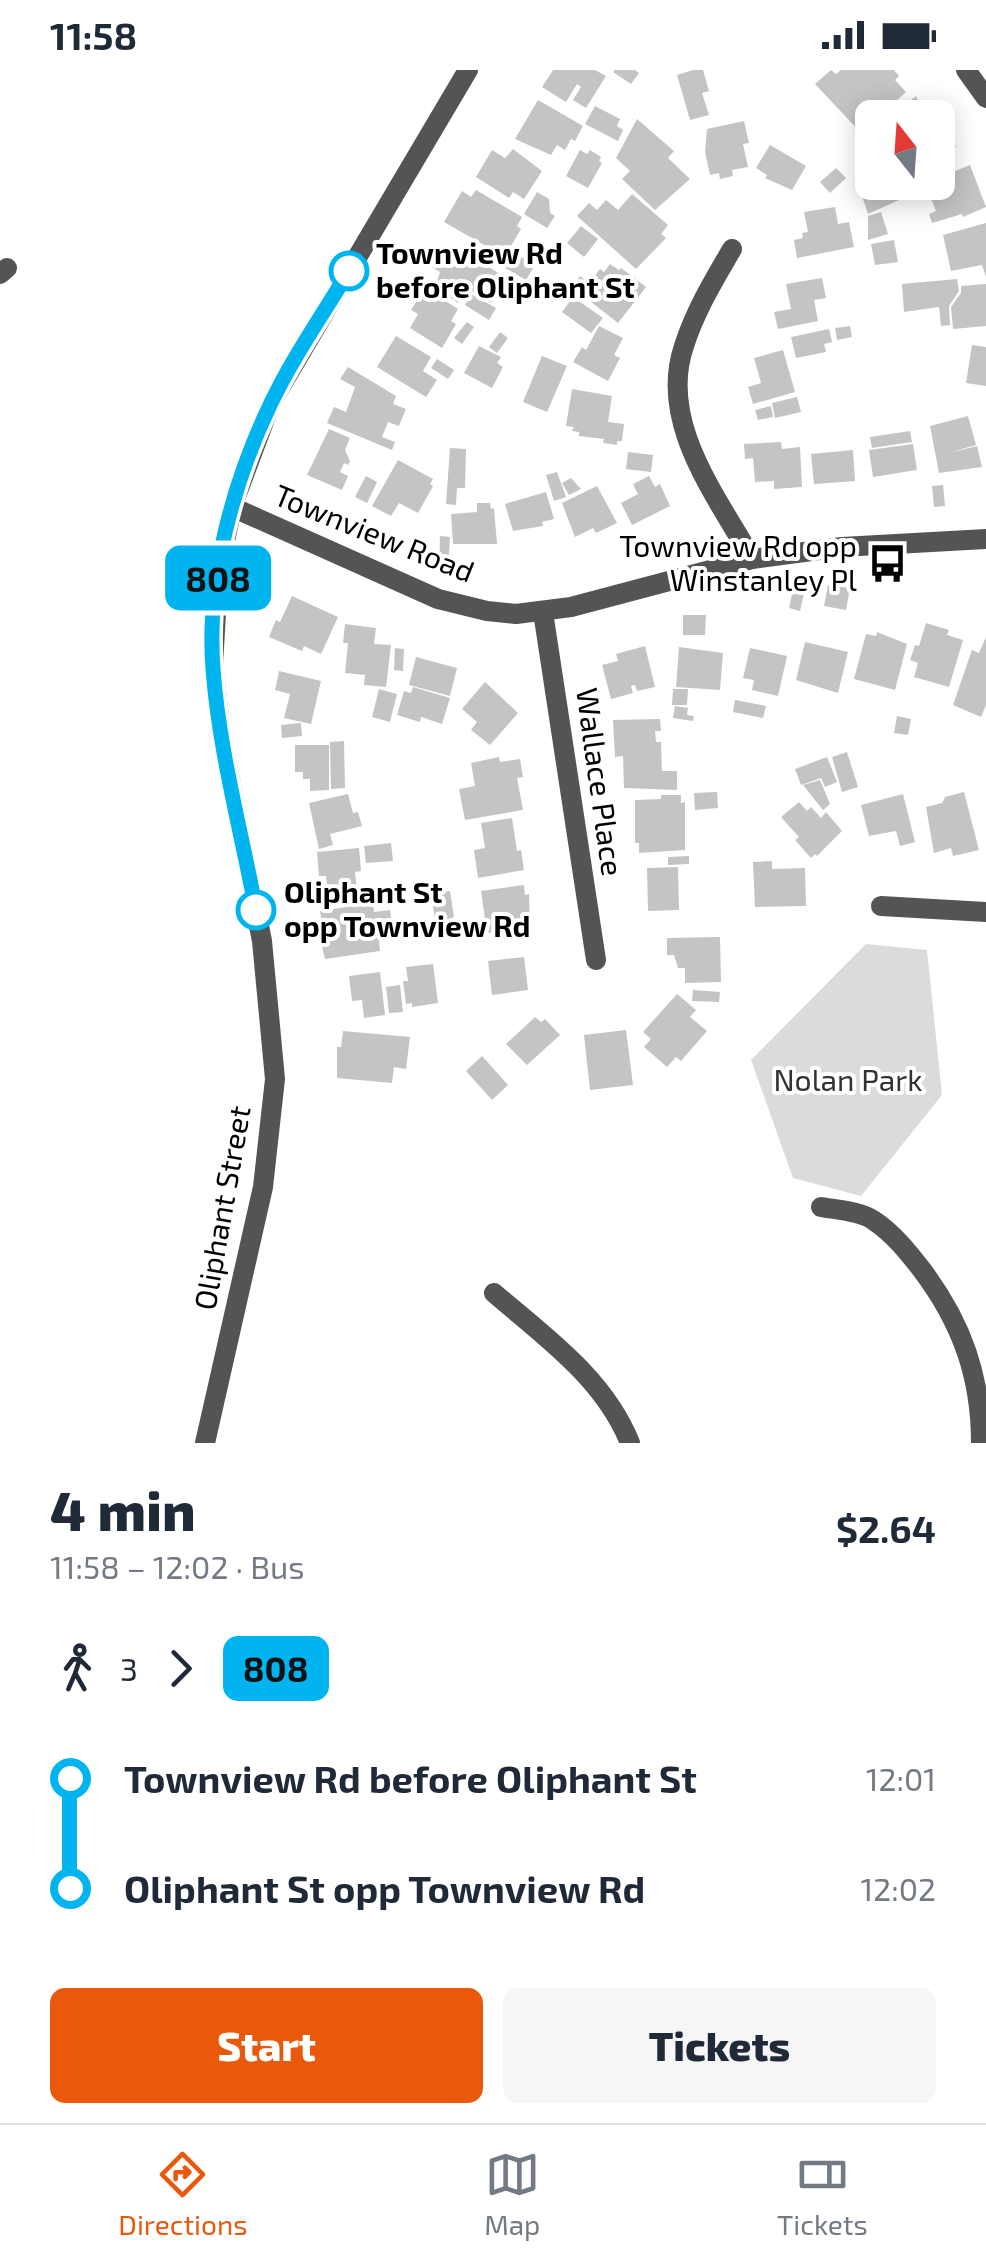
<!DOCTYPE html>
<meta charset="utf-8">
<style>
body{margin:0;font-family:"Exo 2",sans-serif;background:#f6f6f7;color:#1f2937;height:100vh;display:flex;flex-direction:column;font-size:38px;white-space:nowrap}
*{box-sizing:border-box;margin:0}
p{font-size:32px;color:#747a83}
.icon{flex:none;width:55px;height:55px;fill:none;stroke:currentColor;stroke-width:2;stroke-linecap:round;stroke-linejoin:round}
.map{position:relative;height:1373px;overflow:hidden}
.drawer{display:flex;flex-direction:column;background:#fff;flex:1}
.drawer>*{flex:none}
.badge{padding:0 20px;border-radius:15px;font-size:35px;line-height:65px}
.needle{width:65px;rotate:343deg}
.fabs{position:absolute;left:855px;top:30px;display:grid;gap:20px}
.fabs a{display:grid;place-items:center;width:100px;height:100px;border-radius:15px;background:#fff;box-shadow:0 5px 25px #0003;font-size:50px}
.map>.badge{position:absolute;translate:-50% -50%;box-shadow:0 0 0 5px #fff}
.legs{display:flex;align-items:center;gap:15px;height:110px;padding:0 50px;font-size:32px}
.legs p{margin-inline-start:auto}
.overview{display:flex;align-items:center;justify-content:space-between;height:170px;padding:0 50px}
h1{font-size:55px;font-weight:800;line-height:75px}
.button{display:flex;gap:20px;margin-top:auto;padding:20px 50px}
.button a{flex:1;height:115px;border-radius:15px;background:#ea580c;color:#fff;font-size:40px;font-weight:800;line-height:115px;text-align:center}
.button a+a{background:#f6f6f7;color:#1f2937}
ul{padding:0 50px;list-style:none}
li{display:flex;align-items:center;gap:35px;height:110px;font-size:38px}
li i{display:grid;place-items:center;width:15px;height:100%;margin:0 12px;background:currentColor}
li i::after{content:'';width:25px;height:25px;margin:-12px;border:8px solid;border-radius:50%;background:#fff}
li p{margin-inline-start:auto}
li:first-child i{background:linear-gradient(#0000 50%,currentColor 0)}
li:last-child i{background:linear-gradient(currentColor 50%,#0000 0)}
.status{display:flex;justify-content:space-between;align-items:center;height:70px;padding:0 50px;background:#fff;direction:ltr}
.status svg{height:28px;fill:currentColor}
.menu{display:flex;justify-content:space-around;align-items:center;height:140px;border-top:2px solid #e0e1e3;background:#fff;font-size:28px;color:#747a83}
.menu a{display:grid;justify-items:center;gap:5px}
.menu .on{color:#ea580c}
.map>svg:first-child{display:block}
.green{fill:#dbdbdb}
.building{fill:#c4c4c4}
.lines{fill:none;stroke-linecap:round;stroke-linejoin:round}
.minor{stroke:#545454;stroke-width:20}
.tertiary{stroke:#545454;stroke-width:20}
.line-1-casing{stroke:#fff;stroke-width:22}
.line-1{stroke:#00b5ef;stroke-width:15}
.stop-1-dot{fill:#fff;stroke:#00b5ef;stroke-width:5}
.labels{text-anchor:middle;stroke-width:8;stroke-linejoin:round;paint-order:stroke}
.stop-label{font-size:30px;font-weight:bold;fill:#000;stroke:#fff;text-anchor:start}
.street-label{font-size:30px;fill:#000;stroke:#fff}
.poi-label{font-size:30px;fill:#000;stroke:#fff;text-anchor:end}
.park-label{font-size:30px;fill:#323232;stroke:#fff}
</style>
<div class="status"><b>11:58</b><svg viewBox="0 0 49 12"><path d="M0 12V9h3v3zM5 12V6h3v6zM10 12V3h3v9zM15 12V0h3v12zM26 1h20v11H26zM47 4h2v5h-2z"/></svg></div>
<div class="map">
<svg width="986" height="1373" viewBox="0 0 986 1373">
<rect width="100%" height="100%" fill="#fff"/>
<polygon class="green" points="866,874 927,880 942,1025 861,1126 793,1108 751,990"/>
<g class="building">
<polygon points="553,0 595,0 606,6 586,38 573,30 581,17 577,14 566,32 542,17"/>
<polygon points="615,0 635,0 639,3 631,14 613,2"/>
<polygon points="693,0 703,0 709,21 702,23 709,45 690,50 677,5"/>
<polygon points="831,0 836,4 841,0 894,0 899,6 895,10 906,22 878,48 872,48 872,52 861,63 815,14"/>
<polygon points="916,26 924,43 931,40 934,48 891,48"/>
<polygon points="538,30 583,56 575,71 571,69 565,80 557,75 551,85 515,69"/>
<polygon points="595,36 620,49 617,56 623,60 618,71 585,54"/>
<polygon points="637,49 674,81 668,88 690,109 655,140 622,109 630,101 616,88"/>
<polygon points="945,49 956,77 938,85 938,52"/>
<polygon points="744,51 749,73 743,74 748,97 732,100 733,106 720,109 719,103 710,105 705,82 707,59"/>
<polygon points="770,75 806,96 792,120 765,108 767,105 756,98"/>
<polygon points="513,79 542,101 524,129 513,122 509,128 476,107 492,80 505,88"/>
<polygon points="580,80 587,84 590,80 601,87 599,91 602,93 588,118 566,106"/>
<polygon points="970,95 986,137 963,147 962,144 932,153 929,144 936,141 925,114 938,112 938,108"/>
<polygon points="872,97 872,112 888,113 866,122 863,101"/>
<polygon points="836,98 846,108 830,123 820,112"/>
<polygon points="899,112 903,112 908,126 868,144 862,126"/>
<polygon points="476,120 522,147 517,156 521,159 507,183 501,179 498,183 444,152 462,121 471,127"/>
<polygon points="537,122 549,129 550,143 555,146 547,158 524,144"/>
<polygon points="632,124 668,155 661,164 666,168 636,199 577,146 589,133 597,140 606,130 618,140"/>
<polygon points="835,137 838,154 849,152 854,177 797,188 794,170 803,168 802,163 808,162 804,142"/>
<polygon points="881,142 888,164 868,170 868,146"/>
<polygon points="986,153 986,207 982,195 951,201 943,165"/>
<polygon points="581,156 598,169 584,187 567,173"/>
<polygon points="894,170 898,192 875,195 871,174"/>
<polygon points="457,177 511,211 500,228 496,225 491,233 464,216 458,233 435,218 440,202 431,196 441,180 451,187"/>
<polygon points="511,181 535,195 526,210 502,196"/>
<polygon points="610,194 619,200 621,198 646,217 618,253 572,217 580,206 589,213 600,199 604,202"/>
<polygon points="822,208 826,228 814,230 818,251 778,259 774,242 791,239 786,214"/>
<polygon points="957,209 959,221 949,236 950,255 941,256 939,237 904,242 902,214"/>
<polygon points="986,214 986,256 953,259 951,237 961,223 961,216"/>
<polygon points="425,218 458,239 451,251 456,254 442,278 410,258 418,244 411,240"/>
<polygon points="471,224 496,238 489,250 465,235"/>
<polygon points="573,227 603,248 591,263 562,242"/>
<polygon points="467,252 474,257 462,274 454,268"/>
<polygon points="599,256 623,268 614,285 620,288 608,311 573,292 582,277 586,280"/>
<polygon points="850,256 852,267 837,270 835,258"/>
<polygon points="829,259 832,272 824,274 826,282 796,288 791,267"/>
<polygon points="500,262 508,268 497,283 489,277"/>
<polygon points="396,266 431,287 423,301 437,310 426,327 377,297"/>
<polygon points="972,275 986,277 986,316 966,313"/>
<polygon points="479,276 501,287 497,293 503,297 492,318 464,303"/>
<polygon points="783,280 795,322 753,334 748,317 761,313 754,288"/>
<polygon points="542,286 567,296 547,342 523,332"/>
<polygon points="437,289 454,300 448,309 431,298"/>
<polygon points="348,297 396,326 393,334 406,339 399,356 388,352 382,367 395,372 392,380 327,353 334,337 346,342 355,317 340,309"/>
<polygon points="572,319 612,326 608,352 624,354 622,371 617,371 617,375 603,373 604,369 579,366 579,362 572,361 574,357 566,356"/>
<polygon points="797,327 801,342 775,348 772,333"/>
<polygon points="771,336 773,347 758,350 755,340"/>
<polygon points="968,346 976,375 948,383 977,376 982,397 939,403 930,356"/>
<polygon points="329,359 350,368 345,380 350,391 348,395 344,393 340,402 348,406 342,420 307,405"/>
<polygon points="910,361 912,372 872,378 870,367"/>
<polygon points="781,372 782,379 800,377 802,417 774,419 774,411 755,412 753,388 745,389 744,374"/>
<polygon points="913,374 917,400 873,407 869,380"/>
<polygon points="450,378 466,379 465,418 457,418 456,435 446,434"/>
<polygon points="853,380 855,411 814,414 811,384"/>
<polygon points="628,382 653,385 651,402 626,399"/>
<polygon points="398,390 433,409 430,414 433,416 418,443 399,433 391,446 372,436"/>
<polygon points="557,402 566,427 554,431 546,405"/>
<polygon points="366,406 377,412 367,433 355,427"/>
<polygon points="649,406 655,417 660,414 670,436 632,455 621,433 638,424 633,414"/>
<polygon points="571,408 581,419 569,425 562,413"/>
<polygon points="943,415 945,436 934,437 932,416"/>
<polygon points="597,416 617,453 596,463 593,458 575,467 562,433"/>
<polygon points="546,422 554,449 542,452 543,456 513,461 505,434"/>
<polygon points="477,433 490,433 491,439 494,438 497,474 453,474 451,444 477,442"/>
<polygon points="440,466 450,467 448,498 439,497"/>
<polygon points="828,515 850,518 846,540 824,536"/>
<polygon points="794,516 805,519 800,541 789,538"/>
<polygon points="292,526 338,547 321,584 304,576 302,581 269,567 276,550 280,552"/>
<polygon points="683,545 706,545 705,565 683,565"/>
<polygon points="926,553 949,560 947,565 963,570 949,617 914,607 918,593 910,590 915,575 919,576"/>
<polygon points="345,554 376,558 374,574 391,575 386,617 364,615 365,605 345,603 348,573 343,573"/>
<polygon points="877,562 907,574 895,620 854,609 866,564 876,566"/>
<polygon points="986,567 986,635 981,647 953,635 972,580 979,583"/>
<polygon points="805,572 848,582 838,623 796,610"/>
<polygon points="645,576 655,617 637,621 635,615 631,616 633,623 611,629 602,595 618,591 616,584"/>
<polygon points="679,577 723,583 720,620 676,617"/>
<polygon points="395,578 404,579 403,601 394,600"/>
<polygon points="750,578 787,586 778,626 752,620 754,610 743,608"/>
<polygon points="416,587 457,598 450,626 409,615"/>
<polygon points="279,601 321,611 311,654 284,648 290,624 275,620"/>
<polygon points="485,612 518,643 490,675 471,660 477,652 462,639"/>
<polygon points="413,617 450,628 442,654 421,647 420,652 397,645 404,621 411,623"/>
<polygon points="379,619 397,624 390,652 372,647"/>
<polygon points="673,619 688,619 687,635 672,635"/>
<polygon points="735,630 766,636 763,648 733,642"/>
<polygon points="675,636 688,638 687,645 694,646 693,651 673,648"/>
<polygon points="897,646 911,649 908,665 894,663"/>
<polygon points="660,649 661,661 655,661 656,672 661,672 662,701 677,701 677,720 624,718 623,686 615,687 613,650"/>
<polygon points="301,653 302,666 282,668 281,655"/>
<polygon points="344,671 345,718 331,719 330,672"/>
<polygon points="295,675 329,675 329,720 310,721 310,709 303,709 303,702 295,702"/>
<polygon points="847,682 858,717 842,722 832,687"/>
<polygon points="499,687 500,692 520,689 523,707 517,708 523,740 465,750 459,719 475,716 471,693"/>
<polygon points="827,687 837,712 825,717 821,708 801,715 795,699"/>
<polygon points="820,710 830,734 823,740 803,715"/>
<polygon points="717,722 718,738 695,740 694,723"/>
<polygon points="964,722 979,780 953,786 951,778 934,783 926,737 942,733 945,727"/>
<polygon points="348,724 353,743 358,742 362,756 330,764 333,775 319,779 309,733"/>
<polygon points="903,724 915,772 900,776 896,761 869,766 861,735"/>
<polygon points="661,725 681,725 681,733 685,732 685,780 639,783 639,773 635,773 635,730 661,729"/>
<polygon points="799,732 807,741 811,737 821,748 826,742 842,761 817,786 815,784 811,788 795,770 799,767 781,747"/>
<polygon points="512,748 517,781 521,780 524,800 478,808 474,780 485,778 481,753"/>
<polygon points="391,773 393,791 366,793 364,776"/>
<polygon points="359,778 361,801 355,802 358,831 332,834 331,825 328,825 326,806 319,806 317,782"/>
<polygon points="689,786 689,794 668,795 668,787"/>
<polygon points="772,791 772,799 805,798 806,836 755,837 753,792"/>
<polygon points="678,797 679,840 648,841 647,798"/>
<polygon points="524,815 525,825 529,824 530,857 487,863 481,821"/>
<polygon points="450,821 454,847 436,855 431,824"/>
<polygon points="373,833 374,842 390,840 394,869 379,871 380,881 325,889 318,860 323,859 320,841"/>
<polygon points="720,867 721,912 685,913 685,898 678,898 674,885 667,885 667,868"/>
<polygon points="524,887 528,920 492,925 488,891"/>
<polygon points="433,894 438,933 412,937 412,933 406,934 403,911 408,911 406,897"/>
<polygon points="380,902 385,945 364,948 362,930 352,931 349,906"/>
<polygon points="400,915 403,942 389,943 386,917"/>
<polygon points="693,920 720,922 719,932 692,931"/>
<polygon points="677,924 696,940 690,947 707,961 681,991 676,987 667,997 644,977 651,969 643,962"/>
<polygon points="535,947 541,952 545,949 560,965 527,995 506,974"/>
<polygon points="626,960 633,1015 590,1020 584,965"/>
<polygon points="343,961 410,967 406,999 394,997 392,1013 337,1008 337,977 341,977"/>
<polygon points="482,986 508,1015 492,1030 466,1001"/>
</g>
<g class="lines">
<g class="minor">
<polyline points="966,0 986,28"/>
<path d="M732,179C714,210 695,241 684,276C658,352 716,425 752,489"/>
<polyline points="0,204 7,198"/>
<polyline points="543,542 596,890"/>
<polyline points="881,836 986,842"/>
<path d="M821,1137C837,1140 860,1141 873,1150C893,1163 908,1182 922,1200C962,1253 981,1307 981,1373"/>
<path d="M494,1223C545,1267 604,1308 630,1373"/>
</g>
<g class="tertiary">
<polyline points="232,437 438,529 487,541 516,544 571,537 752,489 842,477 986,469"/>
<polyline points="205,1373 263,1117 275,1009 262,871 221,665 213,596 218,508 224,476 232,437 271,333 468,0"/>
</g>
</g>
<g class="lines">
<defs>
<path id="line-1" d="M256,840C241,760 219,680 213,599C206,510 233,412 271,333C293,287 323,244 349,201"/>
</defs>
<use href="#line-1" class="line-1-casing"/>
<use href="#line-1" class="line-1"/>
</g>
<defs>
<symbol id="bus-bare" viewBox="-9 -9 18 18"><path d="M-5-6H5V4H4V6H2V4H-2V6H-4V4H-5ZM-3.5-4V0h7V-4ZM-3.5 1.2v1.5H-2V1.2ZM2 1.2v1.5H3.5V1.2Z" fill="#000" stroke="#fff" stroke-width="2.5" paint-order="stroke"/></symbol>
</defs>
<g fill-rule="evenodd">
<use href="#bus-bare" x="860" y="466" width="55" height="55"/>
</g>
<g class="stop-1-dot">
<circle cx="349" cy="201" r="18"/>
<circle cx="256" cy="840" r="18"/>
</g>
<g class="labels">
<g class="stop-label">
<text x="376" y="194">Townview Rd<tspan x="376" dy="34">before Oliphant St</tspan></text>
<text x="284" y="833">Oliphant St<tspan x="284" dy="34">opp Townview Rd</tspan></text>
</g>
<g class="street-label">
<text transform="translate(374 464) rotate(22)" y="10">Townview Road</text>
<text transform="translate(599 712) rotate(82)" y="10">Wallace Place</text>
<text transform="translate(223 1138) rotate(-80)" y="10">Oliphant Street</text>
</g>
<g class="poi-label">
<text x="857" y="487">Townview Rd opp<tspan x="857" dy="34">Winstanley Pl</tspan></text>
</g>
<g class="park-label">
<text x="848" y="1021">Nolan Park</text>
</g>
</g>
</svg>
<div class="fabs">
<a><svg class="needle" viewBox="-14 -14 28 28"><path d="M0-13l5 13h-10z" fill="#e53935"/><path d="M0 13l5-13h-10z" fill="#747a83"/></svg></a>
</div>
<b class="badge" style="left:218px;top:508px;background:#00b5ef;color:#111">808</b>
</div>
<section class="drawer">
<div class="overview"><div><h1>4 min</h1><p>11:58 – 12:02 · Bus</p></div><b>$2.64</b></div>
<div class="legs"><svg class="icon" aria-label="walk" viewBox="0 0 24 24"><circle cx="13" cy="4" r="2"/><path d="M13 8l-2 6 4 7M11 14l-3 7M7 12l3-4h3l4 4"/></svg>3<svg class="icon" aria-label="forward" viewBox="0 0 24 24"><path d="M9 5l7 7-7 7"/></svg><b class="badge" style="background:#00b5ef;color:#111">808</b></div>
<ul>
<li><i style="color:#00b5ef"></i><b>Townview Rd before Oliphant St</b><p>12:01</p></li>
<li><i style="color:#00b5ef"></i><b>Oliphant St opp Townview Rd</b><p>12:02</p></li>
</ul>
<div class="button"><a>Start</a><a>Tickets</a></div>
</section>
<nav class="menu">
<a class="on"><svg class="icon" aria-label="directions" viewBox="0 0 24 24"><path d="M12 3l9 9-9 9-9-9zM9 14v-3h6M13 9l2 2-2 2"/></svg>Directions</a>
<a><svg class="icon" aria-label="map" viewBox="0 0 24 24"><path d="M3 6l6-2 6 2 6-2v14l-6 2-6-2-6 2zM9 4v14M15 6v14"/></svg>Map</a>
<a><svg class="icon" aria-label="tickets" viewBox="0 0 24 24"><path d="M3 7h18v10H3zM15 7v10"/></svg>Tickets</a>
</nav>
